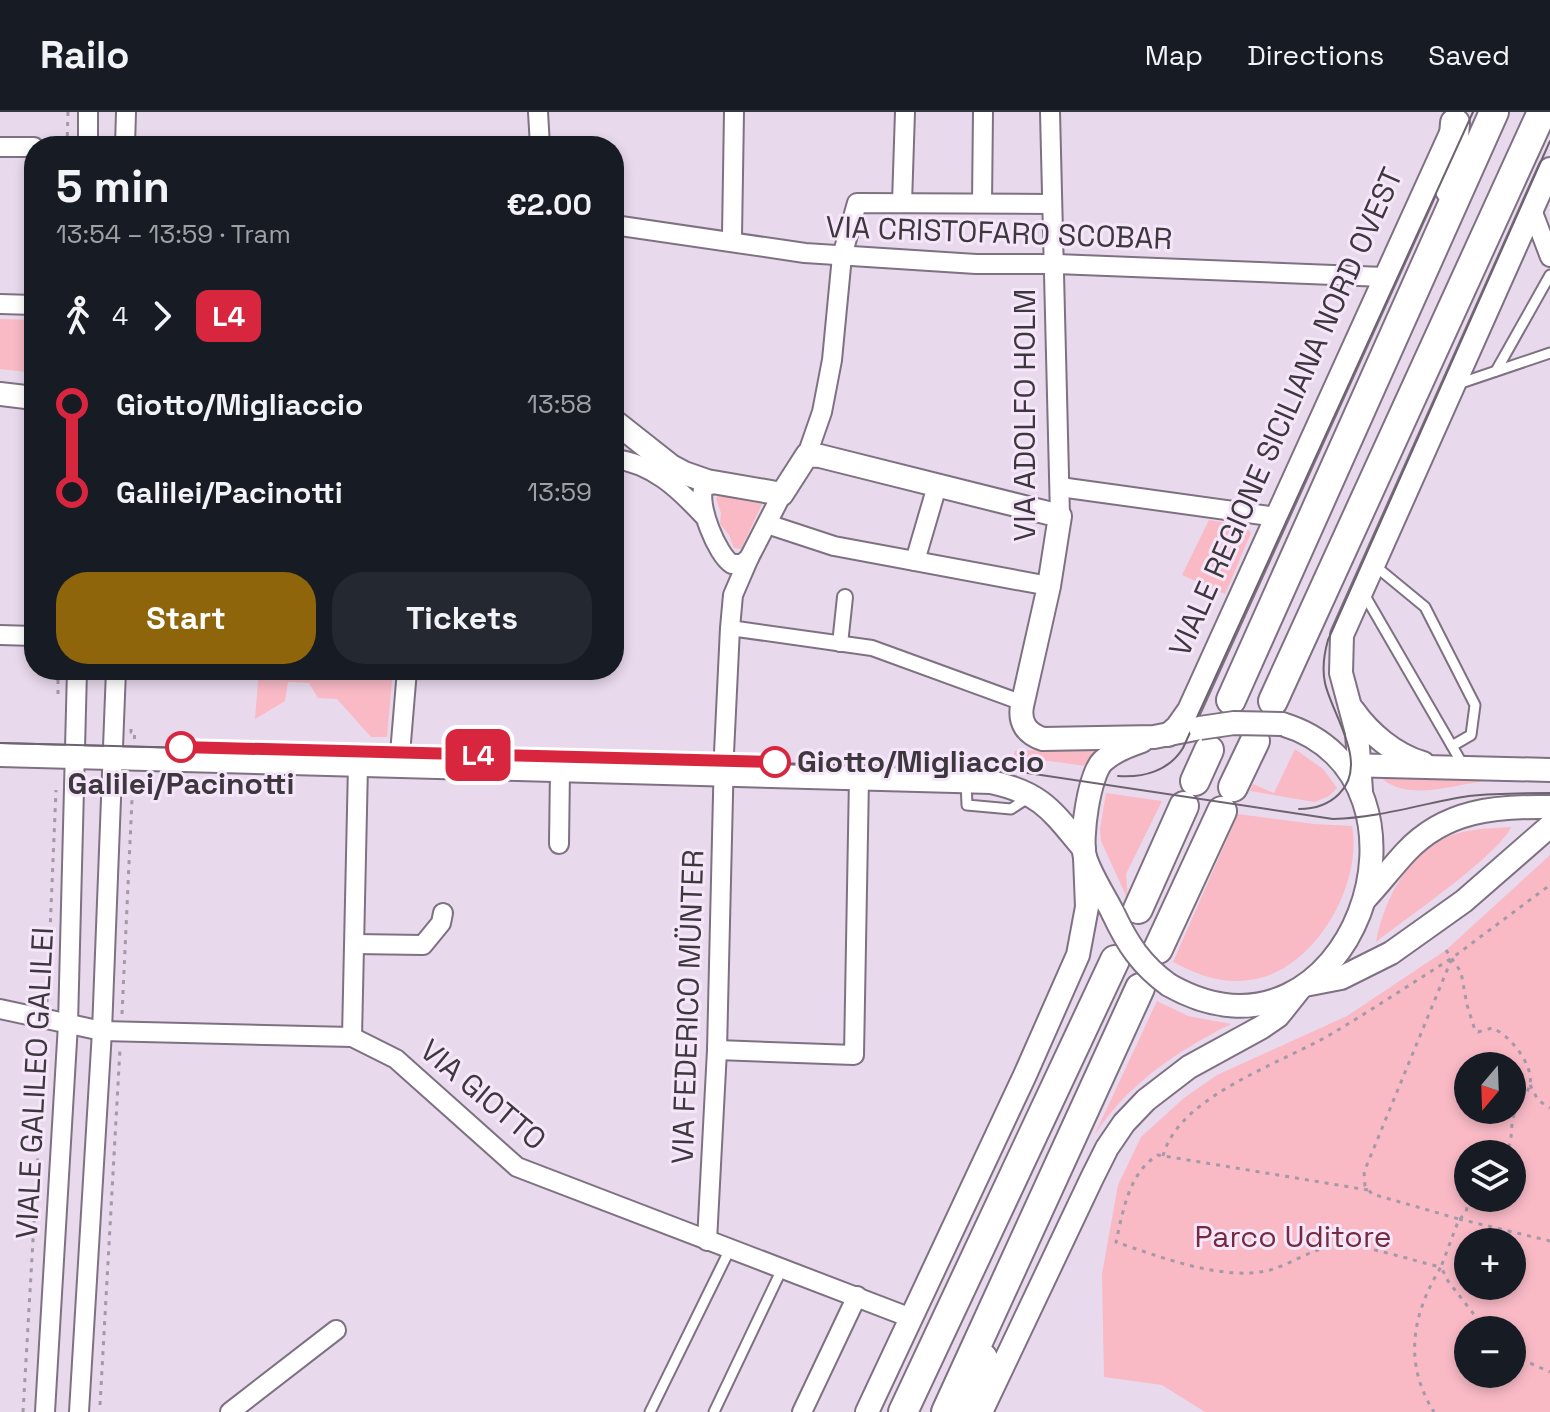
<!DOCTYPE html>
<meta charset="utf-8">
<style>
body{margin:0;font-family:"Space Grotesk",sans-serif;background:#242831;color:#f1f3f6;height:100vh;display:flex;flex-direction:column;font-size:30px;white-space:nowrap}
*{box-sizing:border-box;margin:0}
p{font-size:26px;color:#9ea1a6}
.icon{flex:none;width:44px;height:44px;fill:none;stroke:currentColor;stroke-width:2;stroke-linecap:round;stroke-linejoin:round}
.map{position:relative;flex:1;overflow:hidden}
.drawer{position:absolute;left:24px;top:24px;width:600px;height:544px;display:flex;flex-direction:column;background:#171b24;border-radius:32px;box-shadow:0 4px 12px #0003}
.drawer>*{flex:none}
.badge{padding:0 16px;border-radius:12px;font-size:28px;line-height:52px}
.needle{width:52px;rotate:199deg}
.controls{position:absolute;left:1454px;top:940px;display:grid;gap:16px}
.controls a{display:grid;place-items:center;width:72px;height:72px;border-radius:50%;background:#171b24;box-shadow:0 4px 12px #0003;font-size:40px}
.map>.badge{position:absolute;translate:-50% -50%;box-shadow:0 0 0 4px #fff}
.legs{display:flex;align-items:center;gap:12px;height:88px;padding:0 32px;font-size:26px}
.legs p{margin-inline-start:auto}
.head{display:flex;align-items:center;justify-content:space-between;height:136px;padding:0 32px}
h1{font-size:44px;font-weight:700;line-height:60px}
.action{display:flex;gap:16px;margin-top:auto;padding:16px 32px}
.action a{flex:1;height:92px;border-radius:32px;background:#8f650b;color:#fff;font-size:32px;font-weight:700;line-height:92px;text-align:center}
.action a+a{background:#242831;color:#f1f3f6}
ul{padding:0 32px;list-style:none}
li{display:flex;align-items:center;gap:28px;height:88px;font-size:30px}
li i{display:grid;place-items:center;width:12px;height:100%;margin:0 10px;background:currentColor}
li i::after{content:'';width:20px;height:20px;margin:-10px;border:6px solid;border-radius:50%;background:#171b24}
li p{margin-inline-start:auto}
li:first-child i{background:linear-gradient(#0000 50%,currentColor 0)}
li:last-child i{background:linear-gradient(currentColor 50%,#0000 0)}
header{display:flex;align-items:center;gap:48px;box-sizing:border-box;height:112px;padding:0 40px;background:#171b24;border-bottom:2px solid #363941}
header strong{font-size:38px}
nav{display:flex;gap:44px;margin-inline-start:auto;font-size:28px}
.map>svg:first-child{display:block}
.green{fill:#f9bac6;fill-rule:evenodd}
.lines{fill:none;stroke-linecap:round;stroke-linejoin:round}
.service-casing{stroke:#7e7182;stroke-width:13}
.pedestrian-casing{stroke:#7e7182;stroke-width:18}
.minor-casing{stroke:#7e7182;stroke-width:22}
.tertiary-casing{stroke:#7e7182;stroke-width:26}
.primary-casing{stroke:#7e7182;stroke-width:32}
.path{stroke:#a499a7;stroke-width:3;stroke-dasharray:4 6;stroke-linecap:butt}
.service{stroke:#fff;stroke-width:9}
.pedestrian{stroke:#fff;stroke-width:14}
.minor{stroke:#fff;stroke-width:18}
.tertiary{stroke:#fff;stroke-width:22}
.primary{stroke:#fff;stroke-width:28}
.tram{stroke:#6c636e;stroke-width:2}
.tertiary-bridge-casing{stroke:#7e7182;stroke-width:26;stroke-linecap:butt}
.tertiary-bridge{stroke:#fff;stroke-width:22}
.line-1-casing{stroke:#fff;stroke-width:18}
.line-1{stroke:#d7263d;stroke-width:12}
.stop-1-dot{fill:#fff;stroke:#d7263d;stroke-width:4}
.labels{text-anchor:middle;stroke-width:6;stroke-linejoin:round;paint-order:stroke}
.street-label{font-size:30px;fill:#3d373e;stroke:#f5e6fa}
.stop-label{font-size:30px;font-weight:bold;fill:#3d373e;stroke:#f5e6fa;text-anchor:start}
.park-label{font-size:30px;fill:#752b3f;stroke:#f5e6fa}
</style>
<header>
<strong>Railo</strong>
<nav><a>Map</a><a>Directions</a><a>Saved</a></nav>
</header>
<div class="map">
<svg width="1550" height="1300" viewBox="0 0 1550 1300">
<rect width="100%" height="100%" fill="#e8d9ec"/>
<g class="green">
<polygon points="0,207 34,208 34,261 0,257"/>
<polygon points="718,383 762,392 741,437 734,436 729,423 720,412 721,401 716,387"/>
<polygon points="1209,408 1245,414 1251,421 1225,482 1182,463"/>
<polygon points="259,558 393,558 387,625 371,625 337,587 318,586 309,571 288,570 285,589 255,607"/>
<polygon points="1099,635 1086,654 1013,644 1015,639"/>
<polygon points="1295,637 1323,657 1337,676 1329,684 1315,690 1250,679 1253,672 1274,681"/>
<path d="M1378,663L1487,666V669C1452,672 1406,692 1378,663Z"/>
<polygon points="1106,681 1162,689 1126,762 1128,788 1101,729 1100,717"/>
<path d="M1238,702L1314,712L1352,714C1363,774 1313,861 1249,868C1220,872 1198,863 1173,850Z"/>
<path d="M1511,715C1500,742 1404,808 1376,830C1386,779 1416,726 1473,718C1485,716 1498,716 1511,715Z"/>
<path d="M1550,743V1300H1205L1162,1273L1104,1265L1102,1162L1118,1073L1141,1025L1184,986L1217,963L1347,904L1446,838ZM1468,954H1512V998H1468ZM1468,1042H1512V1086H1468ZM1468,1130H1512V1174H1468ZM1468,1218H1512V1262H1468Z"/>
<path d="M1157,889L1188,904L1231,912C1177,939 1129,971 1095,1022Z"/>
</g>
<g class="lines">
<defs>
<g id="service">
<polyline points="1496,259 1550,163"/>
<polyline points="1458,272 1550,241"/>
<polyline points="1374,453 1425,495 1475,593 1471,623 1452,634"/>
<polyline points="1364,482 1463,653"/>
<polyline points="966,669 967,693 1011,697 1028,686"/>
<polyline points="650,1300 730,1137"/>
<polyline points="714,1300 782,1157"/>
</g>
<g id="pedestrian">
<polyline points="730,516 872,536 1023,591"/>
<polyline points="840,532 845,485"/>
</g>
<g id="minor">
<polyline points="538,0 540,34"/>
<polyline points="1050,0 1060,404"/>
<polyline points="88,34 88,0"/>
<polyline points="125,34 126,0"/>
<polyline points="0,35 34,35"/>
<polyline points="902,91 905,0"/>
<polyline points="982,91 983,0"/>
<polyline points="1532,98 1550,145"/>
<polyline points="614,113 805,141 976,152 1056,152 1384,165"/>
<polyline points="734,130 732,124 734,0"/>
<polyline points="0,192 34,193"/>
<polyline points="807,343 822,300 832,248 842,144 857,91 1051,92"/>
<path d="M614,347C652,351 679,377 704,404"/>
<path d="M717,371L704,375C696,391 717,443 732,452H742L749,446L782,382"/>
<polyline points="1060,375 1276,405"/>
<polyline points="767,412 834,434 1049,474"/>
<polyline points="915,449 937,374"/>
<polyline points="0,523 34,524"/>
<polyline points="399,654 407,558"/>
<polyline points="559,732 560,658"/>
<polyline points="355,832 423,833 441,811 443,801"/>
<polyline points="0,897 102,919 352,925 396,947 517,1055 911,1206"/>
<polyline points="352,925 358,653"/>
<polyline points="717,938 854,943 859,666"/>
<polyline points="707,1129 717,938 724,641 730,516 733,483 749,446"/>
<polyline points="45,1300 68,912 77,558"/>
<polyline points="79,1300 102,919 116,558"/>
<polyline points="230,1300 336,1218"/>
<polyline points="802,1300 857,1184"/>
</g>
<g id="tertiary">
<polyline points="0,282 34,286"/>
<path d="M614,309L671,354L684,361L707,369L782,382L807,343L820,344L1060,404L1049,474L1022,594C1019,611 1027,622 1043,627L1154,625L1200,616"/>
<path d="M1353,598C1369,621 1395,643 1423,651"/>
<polyline points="1168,623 1177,615 1189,598 1451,21"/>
<path d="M0,643L991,670C1042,681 1052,699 1084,737"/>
<polyline points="1345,653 1550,658"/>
<polyline points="1361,679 1357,621 1341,561 1342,523 1550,57"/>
<path d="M1365,787C1379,772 1392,755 1406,740C1445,698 1496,694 1550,695"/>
<path d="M1113,801C1104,783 1091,764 1085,745C1080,727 1089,662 1103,649C1114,639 1128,634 1142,629"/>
<polyline points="1310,872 1341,866 1391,841 1464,789 1550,714"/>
<path d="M1169,873C1350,976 1458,665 1282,612"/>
<polyline points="867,1300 1025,963 1078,843 1087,795 1085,745"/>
<polyline points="981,1300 1092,1066 1107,1036 1124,1011 1146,988 1189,955 1262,915 1278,904 1298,879"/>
</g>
<g id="primary">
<polyline points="1450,78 1455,11"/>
<polyline points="1231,588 1494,0"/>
<polyline points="1273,589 1542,0"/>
<polyline points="1195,669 1209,638"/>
<polyline points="1233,675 1255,629"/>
<polyline points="1138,797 1184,694"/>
<polyline points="1158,837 1222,699"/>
<polyline points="903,1300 1115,848"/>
<polyline points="946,1300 1140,876"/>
<polyline points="973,1300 983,1246"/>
</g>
</defs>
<use href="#service" class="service-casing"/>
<use href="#pedestrian" class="pedestrian-casing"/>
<use href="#minor" class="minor-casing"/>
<use href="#tertiary" class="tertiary-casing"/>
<use href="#primary" class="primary-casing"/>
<g class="path">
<polyline points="67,34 68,0"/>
<polyline points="58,582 58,558"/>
<polyline points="131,617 131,620 135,620 134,630"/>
<path d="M1446,838L1461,860L1467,893L1475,918L1478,920L1492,916C1509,922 1534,953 1530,972C1527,984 1516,994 1513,1006C1510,1019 1514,1032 1503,1042"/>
<polyline points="47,890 56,678"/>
<polyline points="122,902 133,666"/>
<polyline points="1530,973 1538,988 1550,996"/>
<path d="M1163,1044C1179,982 1287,950 1338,918C1376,895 1414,870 1452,846"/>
<path d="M1368,1078L1158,1043C1129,1060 1123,1099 1116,1130C1160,1145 1225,1170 1270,1158C1291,1152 1312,1137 1333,1134C1360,1130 1412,1149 1441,1155C1412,1202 1403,1251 1434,1300"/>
<polyline points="1459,1107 1550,1129"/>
<polyline points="1460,1107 1466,1100 1469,1086"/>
<polyline points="1486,1218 1448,1169 1441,1155 1459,1107 1372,1082 1365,1074 1364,1060 1452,846 1550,773"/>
<polyline points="1512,1243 1550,1260"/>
<polyline points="100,1293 120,937"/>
<polyline points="23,1300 45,922"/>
</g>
<use href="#service" class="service"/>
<use href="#pedestrian" class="pedestrian"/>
<use href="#minor" class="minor"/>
<use href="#tertiary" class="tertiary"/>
<use href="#primary" class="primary"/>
<g class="tram">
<path d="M0,631L1001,657L1333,707C1380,706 1423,691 1469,684C1496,681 1523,681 1550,681"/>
<path d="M1118,664C1143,666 1169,659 1183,636L1473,0"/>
<path d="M1299,697C1314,697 1328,693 1339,682C1370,652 1332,603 1325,571C1322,557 1324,542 1328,528L1550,29"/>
</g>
<defs>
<g id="tertiary-bridge">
<polyline points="1200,616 1234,611 1282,612"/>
<path d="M1113,801C1127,831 1141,853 1169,873"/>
</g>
</defs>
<use href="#tertiary-bridge" class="tertiary-bridge-casing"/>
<use href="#tertiary-bridge" class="tertiary-bridge"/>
</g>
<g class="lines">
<defs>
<polyline id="line-1" points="181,635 775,650"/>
</defs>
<use href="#line-1" class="line-1-casing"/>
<use href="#line-1" class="line-1"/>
</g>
<g class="stop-1-dot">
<circle cx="181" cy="635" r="14"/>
<circle cx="775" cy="650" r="14"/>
</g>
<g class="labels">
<g class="street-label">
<text transform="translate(999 121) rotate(2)" y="10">VIA CRISTOFARO SCOBAR</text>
<text transform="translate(1286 300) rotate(-66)" y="10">VIALE REGIONE SICILIANA NORD OVEST</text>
<text transform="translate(1025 303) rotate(-90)" y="10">VIA ADOLFO HOLM</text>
<text transform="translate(688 895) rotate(-88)" y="10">VIA FEDERICO MÜNTER</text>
<text transform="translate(35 971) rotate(-87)" y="10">VIALE GALILEO GALILEI</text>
<text transform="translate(483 983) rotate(40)" y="10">VIA GIOTTO</text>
</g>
<g class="stop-label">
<text x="797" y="660">Giotto/Migliaccio</text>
<text x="181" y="682" text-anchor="middle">Galilei/Pacinotti</text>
</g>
<g class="park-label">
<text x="1293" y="1135">Parco Uditore</text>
</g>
</g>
</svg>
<div class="controls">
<a><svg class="needle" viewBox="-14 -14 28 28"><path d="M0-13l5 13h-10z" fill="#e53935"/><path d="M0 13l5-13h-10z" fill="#9ea1a6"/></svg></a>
<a><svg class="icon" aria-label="layers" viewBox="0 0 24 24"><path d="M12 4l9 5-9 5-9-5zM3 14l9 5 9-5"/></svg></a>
<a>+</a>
<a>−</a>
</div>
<b class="badge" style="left:478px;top:643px;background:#d7263d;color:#fff">L4</b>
<section class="drawer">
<div class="head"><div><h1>5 min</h1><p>13:54 – 13:59 · Tram</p></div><b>€2.00</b></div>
<div class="legs"><svg class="icon" aria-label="walk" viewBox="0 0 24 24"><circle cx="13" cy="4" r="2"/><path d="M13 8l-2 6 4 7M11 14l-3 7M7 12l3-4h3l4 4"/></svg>4<svg class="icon" aria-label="forward" viewBox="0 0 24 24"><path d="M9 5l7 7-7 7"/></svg><b class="badge" style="background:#d7263d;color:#fff">L4</b></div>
<ul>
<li><i style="color:#d7263d"></i><b>Giotto/Migliaccio</b><p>13:58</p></li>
<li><i style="color:#d7263d"></i><b>Galilei/Pacinotti</b><p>13:59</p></li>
</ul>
<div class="action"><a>Start</a><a>Tickets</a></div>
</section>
</div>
